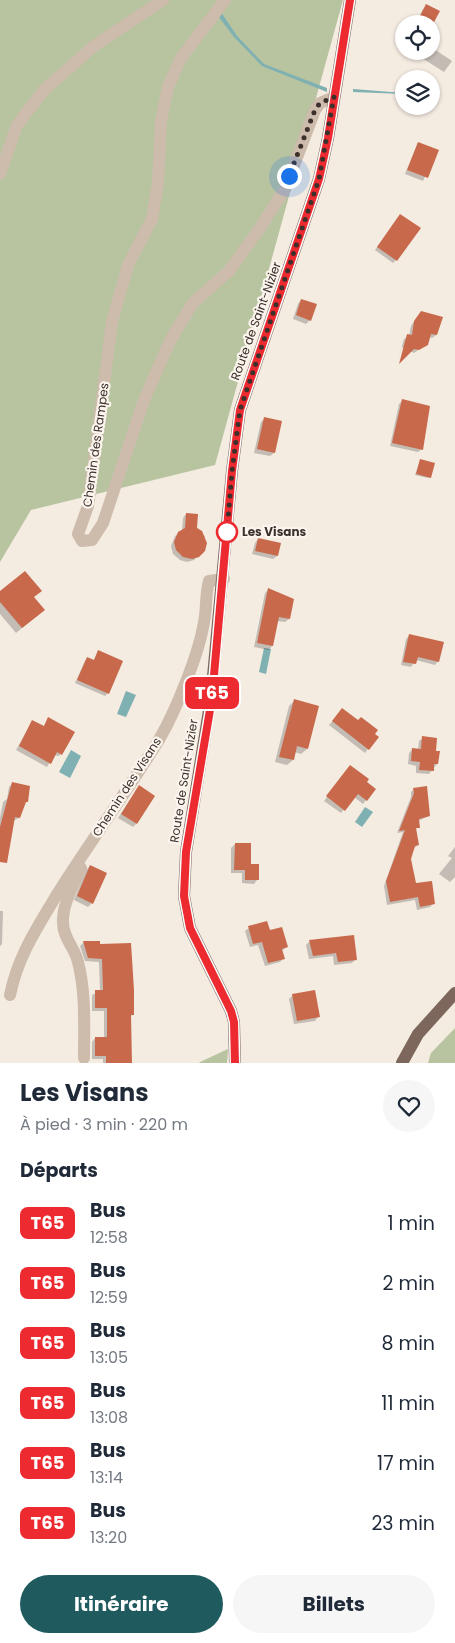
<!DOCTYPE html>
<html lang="fr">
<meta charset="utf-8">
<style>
body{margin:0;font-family:Poppins,sans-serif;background:#f6f6f7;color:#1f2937;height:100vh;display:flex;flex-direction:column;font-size:19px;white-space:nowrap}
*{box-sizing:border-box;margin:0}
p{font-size:16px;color:#747a83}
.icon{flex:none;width:28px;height:28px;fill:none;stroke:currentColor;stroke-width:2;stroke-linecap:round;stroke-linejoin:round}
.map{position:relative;height:1063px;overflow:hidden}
.sheet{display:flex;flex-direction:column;background:#fff;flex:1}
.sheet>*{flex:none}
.badge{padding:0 10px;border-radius:8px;font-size:18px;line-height:32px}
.controls{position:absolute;left:395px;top:15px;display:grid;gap:10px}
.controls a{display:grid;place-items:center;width:45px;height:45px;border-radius:50%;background:#fff;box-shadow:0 1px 4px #0004;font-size:25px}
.you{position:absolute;width:25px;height:25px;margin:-12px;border:4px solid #fff;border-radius:50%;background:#1a73e8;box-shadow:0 0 0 8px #1a73e833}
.map>.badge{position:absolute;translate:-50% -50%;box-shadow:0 0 0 2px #fff}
h2{padding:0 20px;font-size:19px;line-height:45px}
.round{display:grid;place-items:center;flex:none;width:52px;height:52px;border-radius:26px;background:#f6f6f7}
.summary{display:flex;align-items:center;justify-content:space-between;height:85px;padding:0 20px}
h1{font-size:24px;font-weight:700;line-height:38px}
.action{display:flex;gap:10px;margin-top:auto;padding:10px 20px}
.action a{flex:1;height:58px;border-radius:30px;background:#1f5a5e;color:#fff;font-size:20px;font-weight:700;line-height:58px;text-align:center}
.action a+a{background:#f6f6f7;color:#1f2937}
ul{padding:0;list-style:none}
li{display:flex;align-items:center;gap:15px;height:60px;padding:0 20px}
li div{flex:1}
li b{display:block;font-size:19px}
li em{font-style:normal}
li .badge{min-width:55px;font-weight:700;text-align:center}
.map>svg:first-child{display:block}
.green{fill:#b8c4a0}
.water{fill:#7fb0b2}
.shadow{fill:#0003}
.building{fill:#c8694b}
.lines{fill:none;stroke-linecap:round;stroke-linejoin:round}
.minor{stroke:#cdbbac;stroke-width:12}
.major{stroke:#7d675c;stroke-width:12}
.line-casing{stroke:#fff;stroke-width:11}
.line{stroke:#ec2a2f;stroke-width:8}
.walk{stroke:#3b302b;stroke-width:5;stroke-dasharray:0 9}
.stop-dot{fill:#fff;stroke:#ec2a2f;stroke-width:2.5}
.labels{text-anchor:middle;stroke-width:4.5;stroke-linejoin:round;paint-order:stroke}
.street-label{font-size:12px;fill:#3b302b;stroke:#fbf5ee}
.stop-label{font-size:12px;font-weight:bold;fill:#3b302b;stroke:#fbf5ee;text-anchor:start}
</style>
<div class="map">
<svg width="455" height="1063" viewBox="0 0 455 1063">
<rect width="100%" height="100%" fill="#f4ebe1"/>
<g class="green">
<polygon points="0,0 343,0 215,465 31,510 0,562"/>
<polygon points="455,1028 455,1063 428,1063 431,1053"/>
<polygon points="228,1049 227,1063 199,1063 200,1062"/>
</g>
<g class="water">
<polygon points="221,12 237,36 264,64 327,88 327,92 262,66 234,37 218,16"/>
<polygon points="353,89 404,93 404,94 353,92"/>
<polygon points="264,648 271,649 266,674 259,672"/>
<polygon points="126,691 136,695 126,717 117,714"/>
<polygon points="71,750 81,756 70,778 59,772"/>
<polygon points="365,807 373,812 362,827 355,822"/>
</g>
<g class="shadow">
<polygon points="427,6 431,24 416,24 423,9"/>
<polygon points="431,24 439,29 431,42"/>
<polygon points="431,47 452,61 444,72 411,51 431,51"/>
<polygon points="418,143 437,151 423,181 405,174"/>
<polygon points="397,219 396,260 393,263 375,250"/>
<polygon points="301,300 310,320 306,324 293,319 298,304"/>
<polygon points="418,316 436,335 432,338 429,337 427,344 414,353 402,347 397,364 404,339 409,336 411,326"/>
<polygon points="403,400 422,449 418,452 390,446 399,404"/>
<polygon points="265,418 281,422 274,453 270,456 254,453 261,422"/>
<polygon points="420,460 430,477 428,478 415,475"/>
<polygon points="186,514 205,537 204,550 194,560 187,562 180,560 173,554 171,546 175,536 182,531 183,518"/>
<polygon points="258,539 277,556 273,559 252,554 255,543"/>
<polygon points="268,590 289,619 285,622 277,621 272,646 269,650 254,647 265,593"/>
<polygon points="0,593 33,597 38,615 16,633 0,614"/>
<polygon points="410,635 438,661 435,665 416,660 411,667 401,665 406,639"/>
<polygon points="99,652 108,693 105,696 75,683 85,661 88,658 93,661"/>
<polygon points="294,701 307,749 301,754 294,752 293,760 287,765 275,762 289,706"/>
<polygon points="339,714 368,749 365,753 329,725"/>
<polygon points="49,719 62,752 59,756 54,755 47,767 16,750 32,722 43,727"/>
<polygon points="423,738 434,752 437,764 429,774 416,773 416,766 408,764 409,753 413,749 418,750 419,741"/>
<polygon points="347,770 365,783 366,800 363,804 354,797 341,813 324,801"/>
<polygon points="12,784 23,805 19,818 13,821 0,844 0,818 3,802 7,799 9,787"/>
<polygon points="414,789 429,816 418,821 418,827 415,830 418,845 413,849 410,859 415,885 433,904 430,907 417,910 415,900 387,905 384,886 403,832 397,833 411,797 411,792"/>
<polygon points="136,791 136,824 133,827 118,818"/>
<polygon points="235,844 257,880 254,884 242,883 242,873 231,873 231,848"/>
<polygon points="455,847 455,877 450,882 439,874 452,858 448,856"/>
<polygon points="90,866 92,903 88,907 74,900 86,870"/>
<polygon points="0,911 3,911 2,944 0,946"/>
<polygon points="249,928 269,931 287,947 281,951 284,958 280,962 265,966 258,945 250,947 245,931"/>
<polygon points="99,942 133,1014 130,1017 131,1063 103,1063 103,1059 92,1059 92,1042 95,1038 104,1038 104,1011 92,1011 92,995 100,991 99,962 85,961 80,946 83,943"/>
<polygon points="309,942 356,959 352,963 334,965 333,956 309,959 306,945"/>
<polygon points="293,995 318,1017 315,1021 294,1024 289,999"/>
</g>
<g class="building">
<polygon points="426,4 440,11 433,24 419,24 422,18 420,16"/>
<polygon points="418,142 439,150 428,178 407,170"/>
<polygon points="400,214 421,228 397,261 377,247"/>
<polygon points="301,299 317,304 311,321 296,315"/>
<polygon points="421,311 443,317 437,335 431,334 428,345 419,350 414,349 399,364 407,334 412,335 414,321"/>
<polygon points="402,399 430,406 423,450 392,443"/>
<polygon points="264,417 282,421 275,453 257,449"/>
<polygon points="420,459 435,463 431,478 416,474"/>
<polygon points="186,513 198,514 197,528 202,531 207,543 205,551 199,557 192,559 183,557 176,550 174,542 178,532 185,528"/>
<polygon points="258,538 281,543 278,556 255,551"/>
<polygon points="25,571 42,591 34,597 45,610 22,628 0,602 0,591"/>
<polygon points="268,588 294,599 290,619 279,617 273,646 257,643"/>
<polygon points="409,634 444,642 439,662 418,657 416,664 403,662"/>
<polygon points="98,650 123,661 109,694 77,680 87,657 94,660"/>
<polygon points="294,699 319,706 308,749 297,746 294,760 279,757"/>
<polygon points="342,708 358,720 361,717 378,730 375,734 379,737 369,750 332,721"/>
<polygon points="48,717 75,732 62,755 57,752 51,764 19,746 32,720 44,726"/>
<polygon points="422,736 437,738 436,751 440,751 438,764 434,764 434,771 419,770 420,762 411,761 412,748 421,749"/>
<polygon points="350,765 369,779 367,782 376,789 367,801 358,794 345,811 326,796"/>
<polygon points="12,782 30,786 28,802 26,802 20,818 15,817 7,863 0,862 0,827"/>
<polygon points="139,785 155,796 137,824 121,814"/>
<polygon points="427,786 430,816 419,819 420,828 416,828 419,845 415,846 411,859 416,883 432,881 435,904 420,907 418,897 390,902 386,881 405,830 399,831 414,793 413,788"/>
<polygon points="235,843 251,843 251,864 259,864 259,880 245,880 245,870 234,870"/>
<polygon points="90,865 107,873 93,904 77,896"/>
<polygon points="267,921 270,930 282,927 288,947 282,949 285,959 268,963 262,942 253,944 248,926"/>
<polygon points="354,935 357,960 338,962 336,953 313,956 309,940"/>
<polygon points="83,941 100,941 100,944 131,943 134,990 134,1015 131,1015 132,1063 106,1063 106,1056 95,1056 95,1037 107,1037 107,1008 95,1008 95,990 103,990 102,959 88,958"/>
<polygon points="315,990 320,1017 297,1021 292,994"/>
</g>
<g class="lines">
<g class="minor">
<polyline points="225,0 181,58 168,87 161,121 158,183 152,219 128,265 112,322 88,506 78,534 82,541 92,540 103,523 144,400 171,339 193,303 229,271 260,228 285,189 315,110 320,103 334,97"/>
<polyline points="0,174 17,125 44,90 94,46 163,0"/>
<path d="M81,868C74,885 62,904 63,923C63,938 75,948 78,962C86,993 84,1027 84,1058"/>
<path d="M10,995C18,956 36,930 56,896C89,843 127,792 160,738C176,710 199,654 204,622C207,608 205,595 209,581L224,579"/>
</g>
<g class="major">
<polyline points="235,1063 234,1022 231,1011 190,928 184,896 186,852 211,698 232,471 240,410 319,179 328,138 350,0"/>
<polyline points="402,1063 418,1034 455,993"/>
</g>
</g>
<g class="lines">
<defs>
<polyline id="line" points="235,1063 234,1022 231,1011 190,928 184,896 186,852 212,698 232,471 240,410 319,179 328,138 350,0"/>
</defs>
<use href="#line" class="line-casing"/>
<use href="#line" class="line"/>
<polyline class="walk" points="227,532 232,471 240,410 319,179 334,97 320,103 315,110 289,176"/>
</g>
<circle class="stop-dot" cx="227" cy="532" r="10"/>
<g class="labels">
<g class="street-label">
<text transform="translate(256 321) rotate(-70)" y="4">Route de Saint-Nizier</text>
<text transform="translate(96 445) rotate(-82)" y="4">Chemin des Rampes</text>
<text transform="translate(184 781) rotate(-81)" y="4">Route de Saint-Nizier</text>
<text transform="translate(127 787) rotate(-57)" y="4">Chemin des Visans</text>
</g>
<g class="stop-label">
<text x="242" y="536">Les Visans</text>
</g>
</g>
</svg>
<div class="controls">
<a><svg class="icon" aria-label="locate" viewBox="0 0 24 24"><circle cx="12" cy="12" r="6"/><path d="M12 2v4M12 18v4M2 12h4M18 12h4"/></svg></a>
<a><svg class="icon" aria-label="layers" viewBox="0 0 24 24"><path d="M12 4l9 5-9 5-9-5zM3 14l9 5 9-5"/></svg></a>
</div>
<div class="you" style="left:289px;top:176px"></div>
<b class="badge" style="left:212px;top:693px;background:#ec2a2f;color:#fff">T65</b>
</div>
<section class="sheet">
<div class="summary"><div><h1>Les Visans</h1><p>À pied · 3 min · 220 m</p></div><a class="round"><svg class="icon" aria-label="heart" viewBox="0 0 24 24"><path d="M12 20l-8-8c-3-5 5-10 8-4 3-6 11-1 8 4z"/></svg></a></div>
<h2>Départs</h2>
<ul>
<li><span class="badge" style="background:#ec2a2f;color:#fff">T65</span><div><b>Bus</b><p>12:58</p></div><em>1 min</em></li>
<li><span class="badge" style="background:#ec2a2f;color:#fff">T65</span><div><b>Bus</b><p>12:59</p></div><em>2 min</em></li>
<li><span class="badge" style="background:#ec2a2f;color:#fff">T65</span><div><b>Bus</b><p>13:05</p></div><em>8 min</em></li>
<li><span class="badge" style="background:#ec2a2f;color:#fff">T65</span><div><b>Bus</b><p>13:08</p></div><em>11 min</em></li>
<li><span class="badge" style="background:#ec2a2f;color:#fff">T65</span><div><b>Bus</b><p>13:14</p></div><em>17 min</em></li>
<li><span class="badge" style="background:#ec2a2f;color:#fff">T65</span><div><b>Bus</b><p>13:20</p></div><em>23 min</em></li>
</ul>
<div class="action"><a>Itinéraire</a><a>Billets</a></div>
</section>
